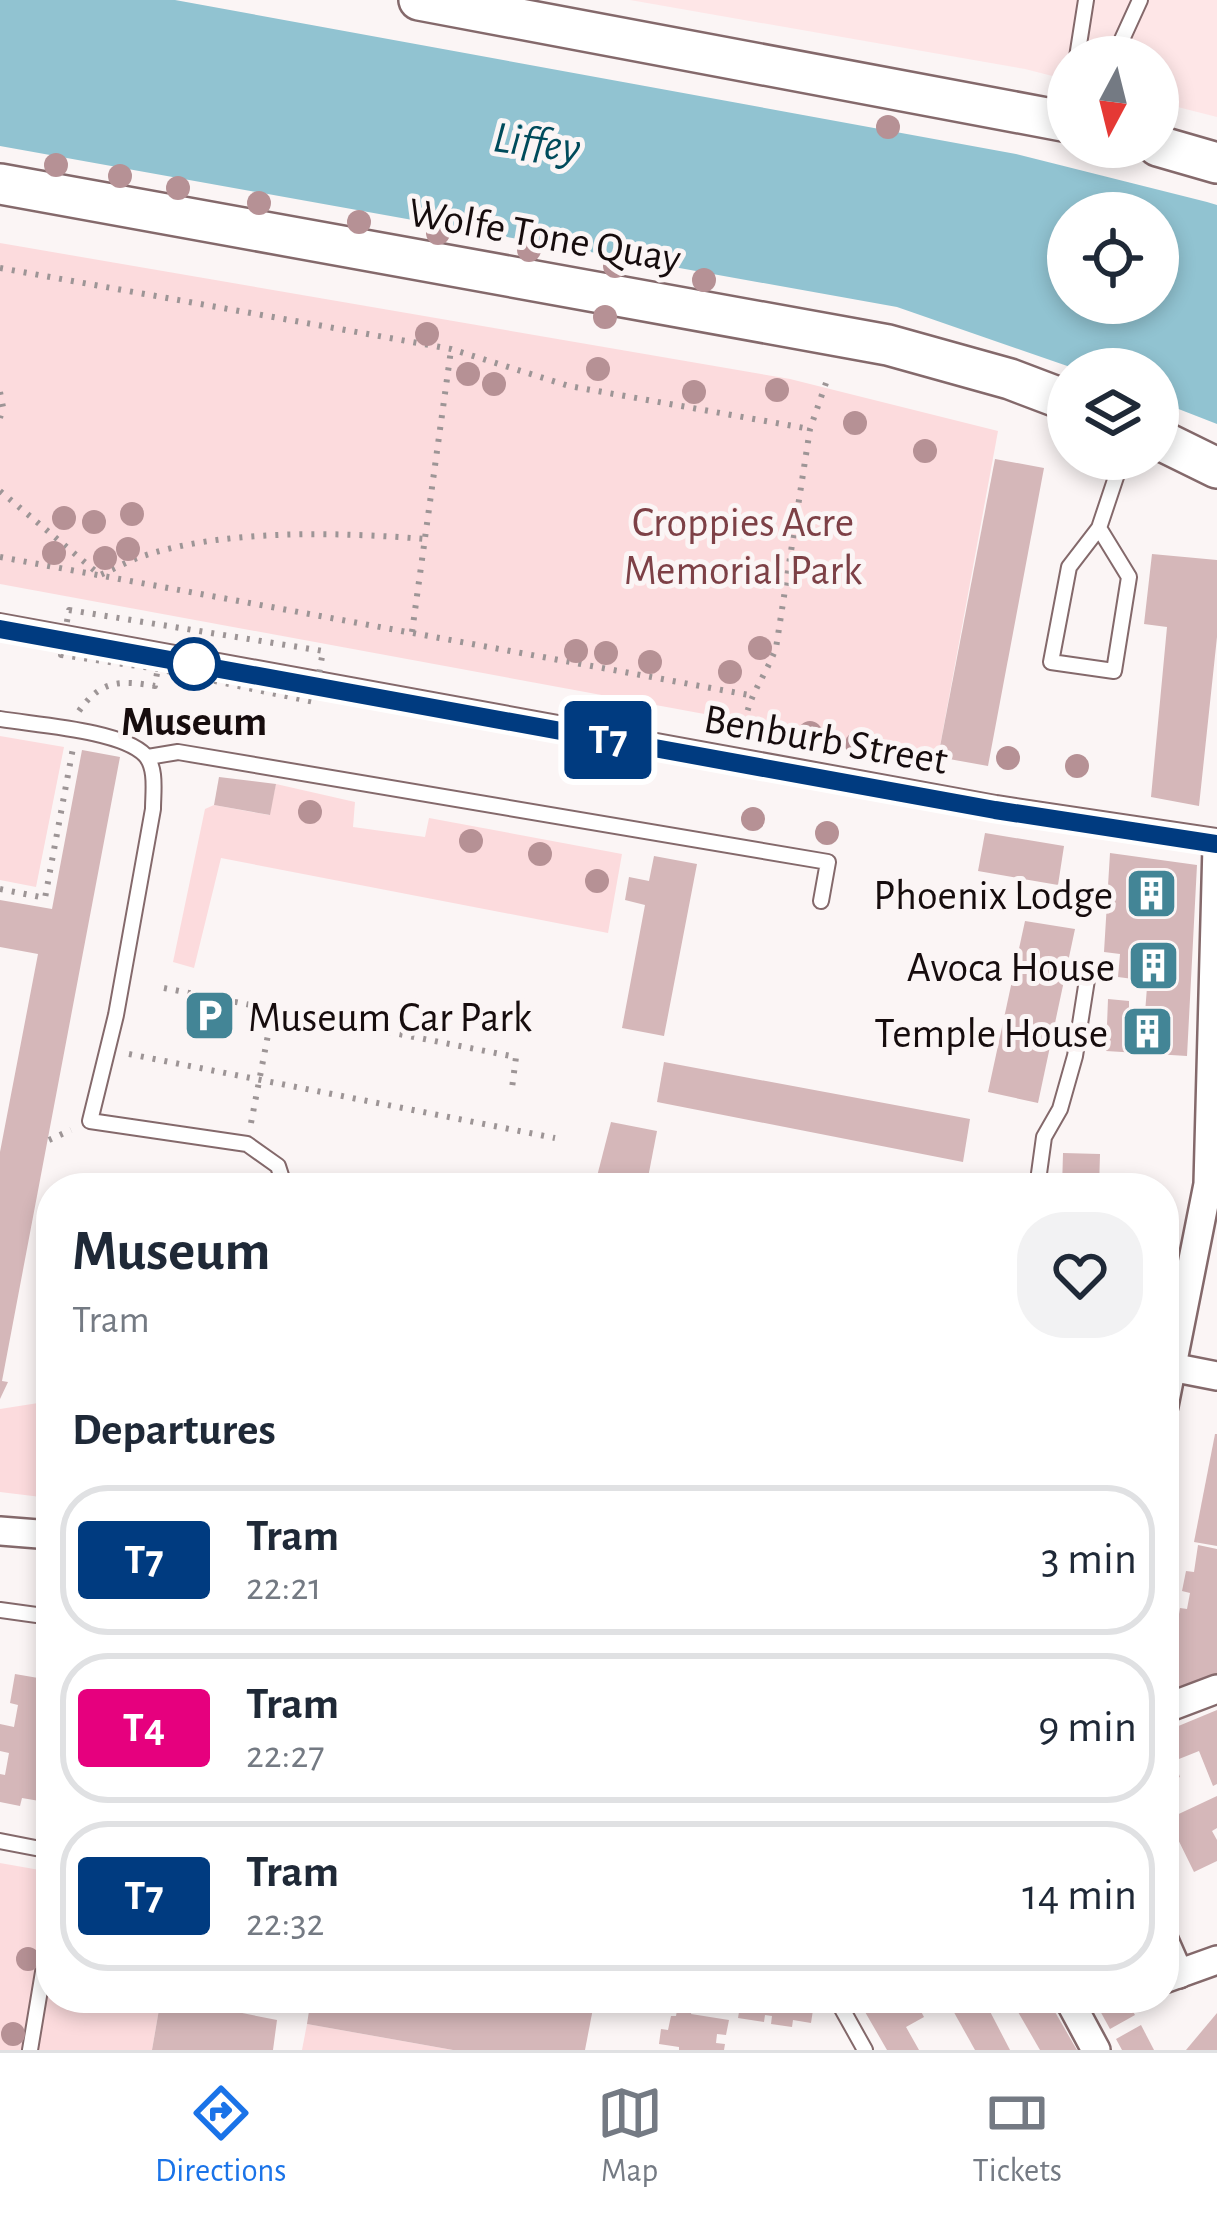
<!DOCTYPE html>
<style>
body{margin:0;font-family:"Alegreya Sans",sans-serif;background:#f2f2f3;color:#1f2937;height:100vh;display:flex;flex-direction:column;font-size:45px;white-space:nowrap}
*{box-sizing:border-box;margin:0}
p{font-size:39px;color:#747a83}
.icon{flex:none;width:66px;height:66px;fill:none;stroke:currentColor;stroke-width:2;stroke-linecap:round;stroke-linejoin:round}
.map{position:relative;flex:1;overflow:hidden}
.side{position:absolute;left:36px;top:1173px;width:1143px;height:840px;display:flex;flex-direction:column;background:#fff;border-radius:48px;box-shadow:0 6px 18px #0003}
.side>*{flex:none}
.badge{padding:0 24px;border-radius:9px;font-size:42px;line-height:78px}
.needle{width:78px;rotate:187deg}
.tools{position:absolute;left:1047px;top:36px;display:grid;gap:24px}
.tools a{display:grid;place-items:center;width:132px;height:132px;border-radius:50%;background:#fff;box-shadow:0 6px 18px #0003;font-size:60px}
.map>.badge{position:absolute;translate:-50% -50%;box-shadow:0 0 0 6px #fff}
h2{padding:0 36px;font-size:45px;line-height:108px}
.round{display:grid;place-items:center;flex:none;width:126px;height:126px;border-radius:48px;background:#f2f2f3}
.overview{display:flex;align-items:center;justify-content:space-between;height:204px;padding:0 36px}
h1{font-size:57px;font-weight:700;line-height:90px}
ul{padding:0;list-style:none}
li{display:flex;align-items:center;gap:36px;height:150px;margin:0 24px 18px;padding:0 12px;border:6px solid #e0e1e3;border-radius:48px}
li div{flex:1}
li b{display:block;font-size:45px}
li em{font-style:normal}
li .badge{min-width:132px;font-weight:700;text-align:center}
.tabs{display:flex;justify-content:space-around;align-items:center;height:168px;border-top:3px solid #e0e1e3;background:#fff;font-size:33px;color:#747a83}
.tabs a{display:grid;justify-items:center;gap:6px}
.tabs .active{color:#1a73e8}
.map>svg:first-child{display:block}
.built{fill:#fee6e7}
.green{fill:#fcdbdd}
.water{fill:#91c3d1;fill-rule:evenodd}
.building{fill:#d5b7b9}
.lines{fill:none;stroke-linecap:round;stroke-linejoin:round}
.lane-casing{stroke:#84696b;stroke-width:18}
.street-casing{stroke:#84696b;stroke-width:32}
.secondary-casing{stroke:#84696b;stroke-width:44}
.path{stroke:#9d9596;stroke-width:6;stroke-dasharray:3 9;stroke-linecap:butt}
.lane{stroke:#fff;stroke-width:14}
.street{stroke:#fff;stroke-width:27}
.secondary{stroke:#fff;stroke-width:39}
.tram{stroke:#766e6e;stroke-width:3}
.tree{fill:#b69195}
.line-casing{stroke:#fff;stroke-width:27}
.line{stroke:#003b80;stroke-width:18}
.stop-dot{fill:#fff;stroke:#003b80;stroke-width:6}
.labels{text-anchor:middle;stroke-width:10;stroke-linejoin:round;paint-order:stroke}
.street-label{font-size:42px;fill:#160c0d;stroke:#fbf5f5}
.park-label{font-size:42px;fill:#7d4046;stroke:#fbf5f5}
.stop-label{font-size:42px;font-weight:bold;fill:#160c0d;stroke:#fbf5f5}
.poi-label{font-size:42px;fill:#160c0d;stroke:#fbf5f5;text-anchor:end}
.water-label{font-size:45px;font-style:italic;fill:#004b5b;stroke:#fbf5f5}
</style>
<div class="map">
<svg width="1217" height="2050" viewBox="0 0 1217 2050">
<rect width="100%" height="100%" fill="#fbf5f5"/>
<polygon class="built" points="630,0 1217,0 1217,117 1158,102 1158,57 1068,57 1068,80 1025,69"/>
<g class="green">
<polygon points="0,243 790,379 998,431 938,757 0,584"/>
<polygon points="0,736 64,747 36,887 0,880"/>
<polygon points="276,784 355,802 353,827 425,837 429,818 622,854 608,933 221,858 194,968 173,962 205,809 214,805 269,815"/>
<polygon points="51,1401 51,1447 41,1497 0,1492 0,1409"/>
<polygon points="0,1863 51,1872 51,1998 161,1998 152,2050 0,2050"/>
<polygon points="307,2024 453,2050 302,2050"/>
</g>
<path class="water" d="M0,0H175L1016,154L1207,202L1217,205V424L1158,401V369H1076L897,307L0,146ZM1068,213H1158V303H1068Z"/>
<g class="building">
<polygon points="995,459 1044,468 988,766 938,757"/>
<polygon points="1152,554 1217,560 1217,637 1199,806 1151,797 1167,627 1144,624"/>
<polygon points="82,750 120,757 2,1381 8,1382 0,1399 0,1152 38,954 0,947 0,900 52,909"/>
<polygon points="219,777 276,784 270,815 214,805"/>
<polygon points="985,833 1064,846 1058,885 978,871"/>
<polygon points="1110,853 1197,865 1187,1056 1106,1051 1108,999 1129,1001 1129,1011 1145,1013 1147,987 1132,986 1133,979 1118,977 1120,954 1104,952"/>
<polygon points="654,856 697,864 664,1036 622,1028 645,905 625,900 629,877 649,881"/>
<polygon points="1025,921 1075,929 1038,1103 988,1092"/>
<polygon points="664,1062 970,1119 963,1162 657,1102"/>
<polygon points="611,1122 657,1131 646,1188 594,1188"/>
<polygon points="1063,1153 1100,1154 1099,1188 1062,1188"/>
<polygon points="1215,1434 1217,1434 1217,1546 1194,1542"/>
<polygon points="1198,1545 1217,1549 1217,1681 1184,1695 1166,1693 1180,1608 1187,1609 1190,1593 1182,1591 1186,1571 1194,1572"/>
<polygon points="15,1674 44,1679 42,1691 51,1692 51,1803 22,1798 20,1806 0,1802 0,1774 5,1775 9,1753 0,1751 0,1724 14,1727 18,1705 10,1703"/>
<polygon points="1217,1710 1217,1784 1213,1786 1199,1751 1174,1761 1180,1777 1164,1784 1164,1732"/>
<polygon points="1217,1796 1217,1828 1212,1831 1217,1840 1217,1861 1194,1872 1168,1819"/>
<polygon points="161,1998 208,1998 207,2006 277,2020 273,2050 152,2050"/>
<polygon points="311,1998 595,1998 585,2050 453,2050 307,2024"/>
<polygon points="679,1998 806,1998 805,2009 813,2010 811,2023 793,2020 792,2027 771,2024 772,2016 765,2015 764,2022 738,2018 739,2012 693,2005 691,2014 729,2020 726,2035 717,2034 716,2043 725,2044 724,2050 679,2050 679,2047 659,2044 661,2029 668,2030 671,2016 676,2016"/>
<polygon points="857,1998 914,1998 924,2017 906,2027 919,2050 887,2050"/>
<polygon points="946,1998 983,1998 1010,2050 975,2050"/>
<polygon points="1010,1998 1047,1998 1077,2050 1040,2050"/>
<polygon points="1093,1998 1125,1998 1135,2015 1110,2029"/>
<polygon points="1217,2013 1217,2050 1186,2050"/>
<polygon points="1141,2025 1154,2050 1122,2050 1116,2039"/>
</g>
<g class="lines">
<defs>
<g id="lane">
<polyline points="1077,57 1086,0"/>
<polyline points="1114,57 1140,0"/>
<polyline points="1099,528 1129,577 1114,671 1051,662 1069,567 1099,528 1122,459"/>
<polyline points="0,621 996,803 1217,836"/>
<path d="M0,719C35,725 121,730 145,755C157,768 153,792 153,809L116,1015L90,1121L247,1144L278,1166L285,1188"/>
<polyline points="148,757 178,752 828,862 821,901"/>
<polyline points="1037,1188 1044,1137 1060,1109 1075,1056 1089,967"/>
<polyline points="0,1610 51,1617"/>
<polyline points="0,1841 51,1851"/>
<polyline points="836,1998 865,2050"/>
<polyline points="30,2050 51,1924"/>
</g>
<g id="street">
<polyline points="1171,1367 1217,1376"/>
<polyline points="1164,1406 1208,1184 1217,845"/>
<polyline points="0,1531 51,1535"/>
<polyline points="1164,1709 1217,1689"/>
<polyline points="1164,1940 1179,1974"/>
<polyline points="1164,1979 1217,1960"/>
<polyline points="1068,1998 1096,2050"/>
</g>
<g id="secondary">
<polyline points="419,0 1068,122"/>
<polyline points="1158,146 1217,163"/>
<polyline points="0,184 888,345 1010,379 1068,401"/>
<polyline points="1158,439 1217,468"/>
</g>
</defs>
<use href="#lane" class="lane-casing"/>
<use href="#street" class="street-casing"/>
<use href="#secondary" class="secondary-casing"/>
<g class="path">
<polyline points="0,268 451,349 569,386 810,429"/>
<polyline points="0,392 3,407 0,418"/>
<path d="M0,491L100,575C114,569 128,561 143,556C225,529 339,532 425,539"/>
<polyline points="0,557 749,695"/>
<polygon points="69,610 323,651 314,702 158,669 61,655"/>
<polyline points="412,632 451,350"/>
<path d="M79,711C101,680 120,680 155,686L157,673"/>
<path d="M743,734C748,693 762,684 776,648L810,429L826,383"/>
<polyline points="0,889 45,898 73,748"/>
<polyline points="164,988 516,1057 512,1088"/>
<polyline points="129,1054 555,1138"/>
<polyline points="251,1123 273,1009"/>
<polyline points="49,1140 71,1130"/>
</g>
<use href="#lane" class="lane"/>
<use href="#street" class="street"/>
<use href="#secondary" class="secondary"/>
<polyline class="tram" points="0,629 995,810 1217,844"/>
</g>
<g class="tree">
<circle cx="888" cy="127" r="12"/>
<circle cx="56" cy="165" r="12"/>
<circle cx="120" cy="176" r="12"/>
<circle cx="178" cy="188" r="12"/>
<circle cx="259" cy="203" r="12"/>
<circle cx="359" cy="222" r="12"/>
<circle cx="438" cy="233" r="12"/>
<circle cx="529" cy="250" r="12"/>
<circle cx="615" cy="266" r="12"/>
<circle cx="704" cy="280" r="12"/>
<circle cx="605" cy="317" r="12"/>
<circle cx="427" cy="334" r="12"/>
<circle cx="598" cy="369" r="12"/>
<circle cx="468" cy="374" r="12"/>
<circle cx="494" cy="384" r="12"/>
<circle cx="777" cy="390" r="12"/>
<circle cx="694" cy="392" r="12"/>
<circle cx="855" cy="423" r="12"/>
<circle cx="925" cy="451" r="12"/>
<circle cx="132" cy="514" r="12"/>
<circle cx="64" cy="518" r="12"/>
<circle cx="94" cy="522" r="12"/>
<circle cx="128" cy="549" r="12"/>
<circle cx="54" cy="553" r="12"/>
<circle cx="105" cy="558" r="12"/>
<circle cx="760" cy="648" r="12"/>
<circle cx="576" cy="651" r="12"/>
<circle cx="606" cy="653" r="12"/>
<circle cx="650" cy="662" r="12"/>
<circle cx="730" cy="672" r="12"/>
<circle cx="810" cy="733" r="12"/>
<circle cx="857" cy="744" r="12"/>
<circle cx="1008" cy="758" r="12"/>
<circle cx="1077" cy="766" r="12"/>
<circle cx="310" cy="812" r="12"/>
<circle cx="753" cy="819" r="12"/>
<circle cx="827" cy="833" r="12"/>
<circle cx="471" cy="841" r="12"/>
<circle cx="540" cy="854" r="12"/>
<circle cx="597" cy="881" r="12"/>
<circle cx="28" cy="1959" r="12"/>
<circle cx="13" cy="2034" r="12"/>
</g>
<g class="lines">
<defs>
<polyline id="line" points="0,629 995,810 1217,844"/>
</defs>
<use href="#line" class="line-casing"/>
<use href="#line" class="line"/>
</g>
<defs>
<symbol id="building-square" viewBox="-11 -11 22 22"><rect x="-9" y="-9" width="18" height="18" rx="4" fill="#438596" stroke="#fbf5f5"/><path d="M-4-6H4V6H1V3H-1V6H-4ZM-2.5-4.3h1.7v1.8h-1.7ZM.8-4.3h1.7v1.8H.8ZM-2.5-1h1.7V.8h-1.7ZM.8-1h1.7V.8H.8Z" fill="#fff"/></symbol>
<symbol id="parking-square" viewBox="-11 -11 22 22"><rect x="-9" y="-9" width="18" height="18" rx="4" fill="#438596" stroke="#fbf5f5"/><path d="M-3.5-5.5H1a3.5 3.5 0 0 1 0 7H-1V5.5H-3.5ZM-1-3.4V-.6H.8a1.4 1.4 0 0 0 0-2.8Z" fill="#fff"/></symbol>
</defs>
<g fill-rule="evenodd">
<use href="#building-square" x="1122" y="864" width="59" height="59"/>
<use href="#building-square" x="1124" y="936" width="59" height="59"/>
<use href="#parking-square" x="180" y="986" width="59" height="59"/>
<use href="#building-square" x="1118" y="1002" width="59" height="59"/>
</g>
<circle class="stop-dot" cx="194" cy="664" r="24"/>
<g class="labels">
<g class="street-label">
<text transform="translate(545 234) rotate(10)" y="15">Wolfe Tone Quay</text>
<text transform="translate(826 738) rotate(10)" y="15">Benburb Street</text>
</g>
<g class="park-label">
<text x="743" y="536">Croppies Acre<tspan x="743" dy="48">Memorial Park</tspan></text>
</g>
<g class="stop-label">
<text x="194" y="735">Museum</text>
</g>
<g class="poi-label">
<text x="1113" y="909">Phoenix Lodge</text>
<text x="1115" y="981">Avoca House</text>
<text x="248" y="1031" text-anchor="start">Museum Car Park</text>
<text x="1108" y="1047">Temple House</text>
</g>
<g class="water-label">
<text transform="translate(537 141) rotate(8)" y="16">Liffey</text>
</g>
</g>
</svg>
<div class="tools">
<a><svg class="needle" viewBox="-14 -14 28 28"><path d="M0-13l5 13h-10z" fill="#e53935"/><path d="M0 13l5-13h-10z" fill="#747a83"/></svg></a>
<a><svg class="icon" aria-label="locate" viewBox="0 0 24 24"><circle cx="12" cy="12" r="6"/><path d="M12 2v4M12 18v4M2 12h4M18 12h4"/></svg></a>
<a><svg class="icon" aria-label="layers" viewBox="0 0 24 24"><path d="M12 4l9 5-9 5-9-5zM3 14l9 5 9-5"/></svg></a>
</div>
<b class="badge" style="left:608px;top:740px;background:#003b80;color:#fff">T7</b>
<section class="side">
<div class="overview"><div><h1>Museum</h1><p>Tram</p></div><a class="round"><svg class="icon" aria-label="heart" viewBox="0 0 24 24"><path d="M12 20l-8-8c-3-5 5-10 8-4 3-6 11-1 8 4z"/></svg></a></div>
<h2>Departures</h2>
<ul>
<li><span class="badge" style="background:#003b80;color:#fff">T7</span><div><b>Tram</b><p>22:21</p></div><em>3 min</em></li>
<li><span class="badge" style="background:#e6007e;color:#fff">T4</span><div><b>Tram</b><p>22:27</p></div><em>9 min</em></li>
<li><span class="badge" style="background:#003b80;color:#fff">T7</span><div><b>Tram</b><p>22:32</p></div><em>14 min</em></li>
</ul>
</section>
</div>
<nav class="tabs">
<a class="active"><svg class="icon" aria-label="directions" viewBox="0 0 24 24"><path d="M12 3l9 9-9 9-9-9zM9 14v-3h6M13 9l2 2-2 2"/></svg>Directions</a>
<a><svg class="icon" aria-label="map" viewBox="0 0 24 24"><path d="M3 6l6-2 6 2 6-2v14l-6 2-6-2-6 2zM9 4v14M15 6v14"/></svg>Map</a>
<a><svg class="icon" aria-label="tickets" viewBox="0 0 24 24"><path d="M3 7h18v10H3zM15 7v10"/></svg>Tickets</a>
</nav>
